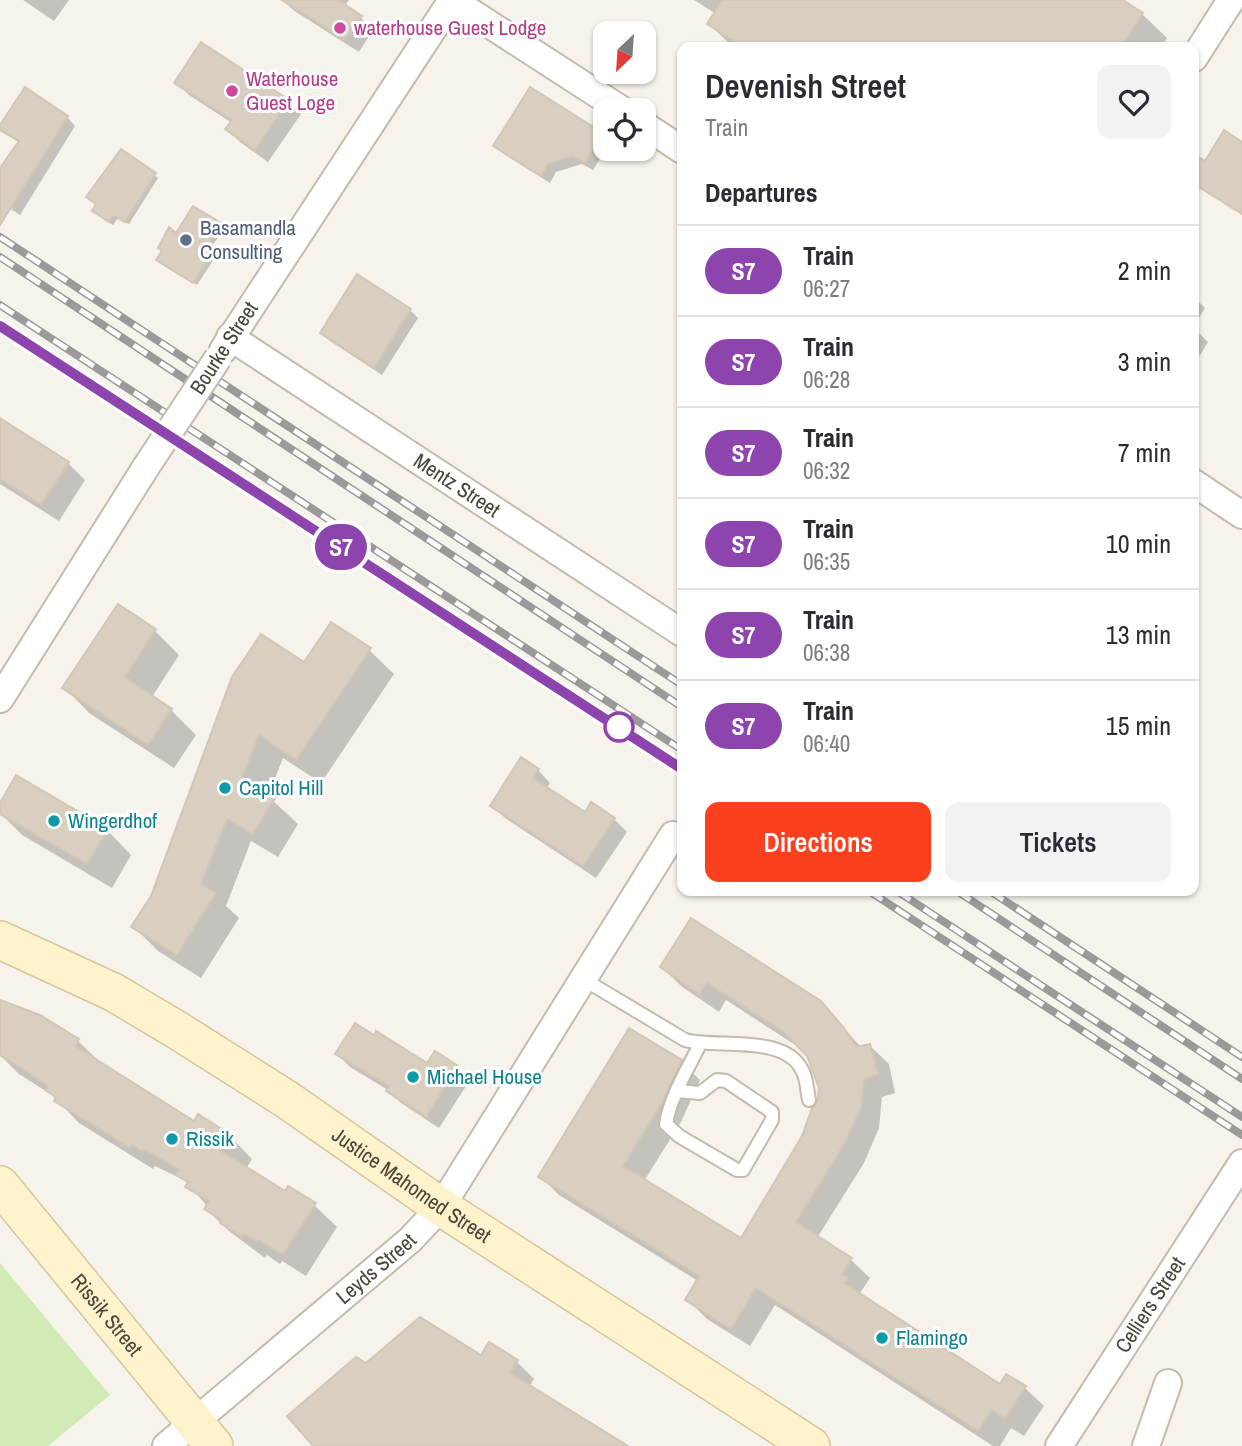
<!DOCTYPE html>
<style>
body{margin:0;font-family:"Archivo Narrow",sans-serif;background:#f2f2f3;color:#2b2b33;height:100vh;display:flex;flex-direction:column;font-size:26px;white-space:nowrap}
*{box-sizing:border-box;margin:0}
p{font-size:23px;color:#7c7c81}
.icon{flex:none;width:38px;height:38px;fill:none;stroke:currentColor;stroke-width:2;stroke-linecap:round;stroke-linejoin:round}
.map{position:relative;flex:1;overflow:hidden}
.panel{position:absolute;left:677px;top:42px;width:522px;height:854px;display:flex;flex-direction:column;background:#fff;border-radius:14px;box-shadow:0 2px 5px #0004}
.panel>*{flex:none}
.badge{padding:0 14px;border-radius:23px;font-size:24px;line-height:46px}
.needle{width:46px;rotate:205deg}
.controls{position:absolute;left:593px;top:21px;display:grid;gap:14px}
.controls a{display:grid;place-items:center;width:63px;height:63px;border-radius:14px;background:#fff;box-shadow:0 2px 5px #0004;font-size:35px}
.map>.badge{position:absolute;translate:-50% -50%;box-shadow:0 0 0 4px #fff}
h2{padding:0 28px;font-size:26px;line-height:63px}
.round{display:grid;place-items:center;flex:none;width:74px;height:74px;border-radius:14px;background:#f2f2f3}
.summary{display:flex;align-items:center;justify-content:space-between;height:119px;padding:0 28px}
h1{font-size:33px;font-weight:600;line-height:52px}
.cta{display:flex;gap:14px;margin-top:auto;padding:14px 28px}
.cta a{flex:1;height:80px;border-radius:14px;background:#fc3f1d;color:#fff;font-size:28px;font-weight:600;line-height:80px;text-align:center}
.cta a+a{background:#f2f2f3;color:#2b2b33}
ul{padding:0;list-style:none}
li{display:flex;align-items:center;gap:21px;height:91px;padding:0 28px;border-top:2px solid #e1e1e2}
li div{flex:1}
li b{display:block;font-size:26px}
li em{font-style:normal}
li .badge{min-width:77px;font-weight:700;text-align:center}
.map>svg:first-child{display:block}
.green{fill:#d2eab5}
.shadow{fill:#0003}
.building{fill:#d8cfc1;stroke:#d3c7b4;stroke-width:2}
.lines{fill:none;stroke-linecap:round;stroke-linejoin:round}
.lane-casing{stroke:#c2bbae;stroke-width:16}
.street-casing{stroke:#c2bbae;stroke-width:30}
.secondary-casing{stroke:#d6c79b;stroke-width:40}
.lane{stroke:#fff;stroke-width:12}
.street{stroke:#fff;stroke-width:26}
.secondary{stroke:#fff3cd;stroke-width:37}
.rail-casing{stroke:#9a9a9a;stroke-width:8}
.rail{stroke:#fff;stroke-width:5;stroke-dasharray:16;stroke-linecap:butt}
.street-bridge-casing{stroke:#c2bbae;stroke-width:30;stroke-linecap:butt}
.street-bridge{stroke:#fff;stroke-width:26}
.line-casing{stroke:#fff;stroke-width:16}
.line{stroke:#8e44ad;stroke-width:10}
.hotel-dot{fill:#d1479c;stroke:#fff;stroke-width:2.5}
.service-dot{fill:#5c6f8a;stroke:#fff;stroke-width:2.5}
.stop-dot{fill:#fff;stroke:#8e44ad;stroke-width:3.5}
.culture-dot{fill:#0f9aa8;stroke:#fff;stroke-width:2.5}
.labels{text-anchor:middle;stroke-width:6;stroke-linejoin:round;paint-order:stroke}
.hotel-label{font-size:21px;fill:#b23c85;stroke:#fff;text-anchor:start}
.service-label{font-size:21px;fill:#4e5e75;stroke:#fff;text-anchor:start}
.street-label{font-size:21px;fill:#4b4439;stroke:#fff}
.culture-label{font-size:21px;fill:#0d838f;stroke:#fff;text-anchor:start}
</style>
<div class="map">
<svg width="1242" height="1446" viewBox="0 0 1242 1446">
<rect width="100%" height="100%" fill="#f6f3ec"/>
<polygon class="green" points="0,1263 110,1395 48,1446 0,1446"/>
<g class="shadow">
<polygon points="23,0 69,0 54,21"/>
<polygon points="283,0 349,0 344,7 361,18 373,30 359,52 293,10"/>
<polygon points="694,0 1120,0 1142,14 1167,38 1161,47 733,47 709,24 716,14"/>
<polygon points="202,45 288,102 301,114 268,162 240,142 227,129 232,123 189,95 176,82"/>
<polygon points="67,117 75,126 20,215 0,202 0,171 19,143 0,128"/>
<polygon points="602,134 606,137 606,149 593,170 582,164 556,172 550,183 504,154 495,146"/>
<polygon points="154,175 158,178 129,224 118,218 113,225 98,215 98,204"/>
<polygon points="221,225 225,229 207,252 214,259 197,285 162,263 177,236"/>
<polygon points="682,270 682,283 677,278"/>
<polygon points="1194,297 1205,308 1194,326"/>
<polygon points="410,310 418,318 382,375 330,341 322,333"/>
<polygon points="1194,328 1208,342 1194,365"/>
<polygon points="0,420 68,463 85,480 59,521 0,484"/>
<polygon points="155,631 179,655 152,697 171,710 196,735 174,768 89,713 65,688"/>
<polygon points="369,650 394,674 321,783 283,758 268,796 298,824 278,857 251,841 226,906 239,918 201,978 158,951 134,927 305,665"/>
<polygon points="538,770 550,783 546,789 585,815 614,819 627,832 596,878 505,818 492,805"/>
<polygon points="0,807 107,830 131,855 112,888 22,835 0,813"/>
<polygon points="662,967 839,1023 861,1047 870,1046 889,1064 895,1093 882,1097 879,1128 864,1163 817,1238 851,1260 870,1278 860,1293 866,1298 1000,1386 1025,1388 1044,1406 1024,1436 1011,1428 1000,1446 993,1446 775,1305 750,1346 707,1319 688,1300 698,1281 559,1195 540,1176 681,1062 700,1080 681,1122 644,1181 741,1240 804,1136 819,1104 820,1088 808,1055 803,1050 726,1000 719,1012 681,986"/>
<polygon points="0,1002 40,1017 78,1041 101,1063 195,1123 230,1136 252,1159 246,1169 285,1194 314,1205 337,1227 306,1276 282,1261 280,1264 267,1255 265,1258 229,1231 206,1209 208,1207 184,1180 155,1166 153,1169 79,1123 52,1095 19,1074 0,1055"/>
<polygon points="337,1054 457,1067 470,1080 439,1128 401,1103 388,1090 350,1067"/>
<polygon points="482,1357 517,1362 534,1379 529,1387 625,1446 315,1446 366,1365"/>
</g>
<g class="building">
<polygon points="282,0 338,0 362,16 345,40"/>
<polygon points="722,0 1123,0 1143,13 1121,47 744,47 707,24"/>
<polygon points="201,42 289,100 255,150 225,129 232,120 174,83"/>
<polygon points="25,87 68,116 0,225 0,168 19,141 0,130 0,125"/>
<polygon points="530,87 603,133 585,163 573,156 548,164 541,176 493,146"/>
<polygon points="1224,130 1242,142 1242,214 1194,184 1194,154 1205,161"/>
<polygon points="121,149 156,173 125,222 114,216 109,222 92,211 96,204 86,197"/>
<polygon points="193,206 223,224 205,248 212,254 193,283 156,260 162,251 158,248 169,227 176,233"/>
<polygon points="357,274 411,309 374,368 320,333"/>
<polygon points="0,418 69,462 41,505 0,479"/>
<polygon points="118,604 156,629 125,677 172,709 148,745 62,688"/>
<polygon points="331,622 371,648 296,760 259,735 242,778 275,798 253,834 227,819 201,884 216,893 177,955 131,927 151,896 232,677 261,634 304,662"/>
<polygon points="521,757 539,769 533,778 585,812 591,802 615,818 583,866 490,806"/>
<polygon points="16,775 108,829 87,864 0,814 0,803"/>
<polygon points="691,918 821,1001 844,1028 856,1047 870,1044 878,1074 864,1079 861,1108 845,1143 796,1222 852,1258 842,1274 848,1278 844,1283 1000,1384 1006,1374 1026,1386 1005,1419 992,1410 978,1431 756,1288 731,1329 685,1300 699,1276 538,1177 629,1028 682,1060 662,1103 623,1166 741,1238 802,1136 812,1108 817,1103 819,1088 807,1056 785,1033 707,983 699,994 660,967"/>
<polygon points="0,1000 40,1015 79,1039 75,1046 194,1121 198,1114 231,1135 221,1151 285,1191 288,1186 316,1203 283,1255 259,1240 257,1242 244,1234 242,1237 220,1223 222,1220 204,1209 209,1201 185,1187 188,1182 176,1175 179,1170 144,1149 142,1151 132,1145 130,1148 54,1101 56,1097 45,1090 48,1086 0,1055"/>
<polygon points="355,1023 374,1035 376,1031 427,1063 435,1051 458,1066 426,1117 386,1091 389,1086 335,1054"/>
<polygon points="420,1317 481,1355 489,1342 518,1360 510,1373 628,1446 313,1446 287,1416 356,1357 366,1363"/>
</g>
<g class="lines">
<defs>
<g id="lane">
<path d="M583,979L685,1040C718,1049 786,1033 803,1072C807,1080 807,1091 809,1100"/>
<path d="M678,1091L700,1093L717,1080L726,1081L772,1112V1120L743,1170H737L679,1136L666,1124C670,1097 688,1069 700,1044"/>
</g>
<g id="street">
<polyline points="452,0 622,110"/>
<polyline points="1194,58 1231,0"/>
<polyline points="644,125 682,150"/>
<path id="s1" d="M230,337L682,633"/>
<polyline points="223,350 452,0"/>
<polyline points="1194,483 1242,515"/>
<polyline points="0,699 146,467"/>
<path id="s2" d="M166,1446L410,1240L441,1207L673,835"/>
<path id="s3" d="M1059,1446L1242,1163"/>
<polyline points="1146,1446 1168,1383"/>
</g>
<g id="secondary">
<path id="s4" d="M0,940L113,992L177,1030L286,1099L441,1207L811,1446"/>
<path id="s5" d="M0,1185L214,1446"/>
</g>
</defs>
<use href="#lane" class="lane-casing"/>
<use href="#street" class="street-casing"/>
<use href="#secondary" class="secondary-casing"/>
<use href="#lane" class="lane"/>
<use href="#street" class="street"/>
<use href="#secondary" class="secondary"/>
<defs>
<g id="rail">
<polyline points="0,237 682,685"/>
<polyline points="0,257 682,707"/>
<polyline points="0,305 682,750"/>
<polyline points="0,326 682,769"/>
<polyline points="869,891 1242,1135"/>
<polyline points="897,891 1242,1117"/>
<polyline points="957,891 1242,1079"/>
<polyline points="990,891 1242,1057"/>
</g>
</defs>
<use href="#rail" class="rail-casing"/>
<use href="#rail" class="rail"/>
<defs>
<polyline id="street-bridge" points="146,467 218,358"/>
</defs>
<use href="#street-bridge" class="street-bridge-casing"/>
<use href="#street-bridge" class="street-bridge"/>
</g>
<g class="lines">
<defs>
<polyline id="line" points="0,326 682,769"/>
</defs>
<use href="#line" class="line-casing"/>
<use href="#line" class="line"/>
</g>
<g class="hotel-dot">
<circle cx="340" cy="28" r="7"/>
<circle cx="232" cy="91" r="7"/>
</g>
<circle class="service-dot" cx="186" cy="240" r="7"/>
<circle class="stop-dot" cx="619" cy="727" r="14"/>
<g class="culture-dot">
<circle cx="225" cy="788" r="7"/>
<circle cx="54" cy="821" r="7"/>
<circle cx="413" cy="1077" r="7"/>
<circle cx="172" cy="1139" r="7"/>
<circle cx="882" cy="1338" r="7"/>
</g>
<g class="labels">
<g class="hotel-label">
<text x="354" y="35">waterhouse Guest Lodge</text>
<text x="246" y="86">Waterhouse<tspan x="246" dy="24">Guest Loge</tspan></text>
</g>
<g class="service-label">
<text x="200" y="235">Basamandla<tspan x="200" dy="24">Consulting</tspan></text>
</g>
<g class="street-label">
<text transform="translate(224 348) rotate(-57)" y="7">Bourke Street</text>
<text dy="7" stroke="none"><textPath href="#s1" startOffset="271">Mentz Street</textPath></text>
<text dy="7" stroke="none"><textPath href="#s4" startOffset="480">Justice Mahomed Street</textPath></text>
<text dy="7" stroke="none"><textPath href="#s2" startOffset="275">Leyds Street</textPath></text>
<text dy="7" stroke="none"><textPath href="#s3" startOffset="168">Celliers Street</textPath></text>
<text dy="7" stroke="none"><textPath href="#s5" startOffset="168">Rissik Street</textPath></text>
</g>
<g class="culture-label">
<text x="239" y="795">Capitol Hill</text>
<text x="68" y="828">Wingerdhof</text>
<text x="427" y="1084">Michael House</text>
<text x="186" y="1146">Rissik</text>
<text x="896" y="1345">Flamingo</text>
</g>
</g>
</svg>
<div class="controls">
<a><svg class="needle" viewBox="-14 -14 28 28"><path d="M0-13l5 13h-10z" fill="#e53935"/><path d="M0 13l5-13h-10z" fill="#7c7c81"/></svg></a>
<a><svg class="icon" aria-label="locate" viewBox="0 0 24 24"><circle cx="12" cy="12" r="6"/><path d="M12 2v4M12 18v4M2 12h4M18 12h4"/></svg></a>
</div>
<b class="badge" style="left:341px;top:547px;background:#8e44ad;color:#fff">S7</b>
<section class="panel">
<div class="summary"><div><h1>Devenish Street</h1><p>Train</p></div><a class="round"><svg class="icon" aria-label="heart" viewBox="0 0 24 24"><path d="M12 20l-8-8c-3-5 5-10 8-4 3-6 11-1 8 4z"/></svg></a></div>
<h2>Departures</h2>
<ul>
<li><span class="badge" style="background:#8e44ad;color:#fff">S7</span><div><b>Train</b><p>06:27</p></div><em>2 min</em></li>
<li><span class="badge" style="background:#8e44ad;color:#fff">S7</span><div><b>Train</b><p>06:28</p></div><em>3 min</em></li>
<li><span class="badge" style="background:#8e44ad;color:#fff">S7</span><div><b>Train</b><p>06:32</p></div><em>7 min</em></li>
<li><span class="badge" style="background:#8e44ad;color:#fff">S7</span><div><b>Train</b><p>06:35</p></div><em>10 min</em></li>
<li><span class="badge" style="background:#8e44ad;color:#fff">S7</span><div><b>Train</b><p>06:38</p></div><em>13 min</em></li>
<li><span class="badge" style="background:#8e44ad;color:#fff">S7</span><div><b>Train</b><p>06:40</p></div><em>15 min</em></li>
</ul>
<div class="cta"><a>Directions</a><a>Tickets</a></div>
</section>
</div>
